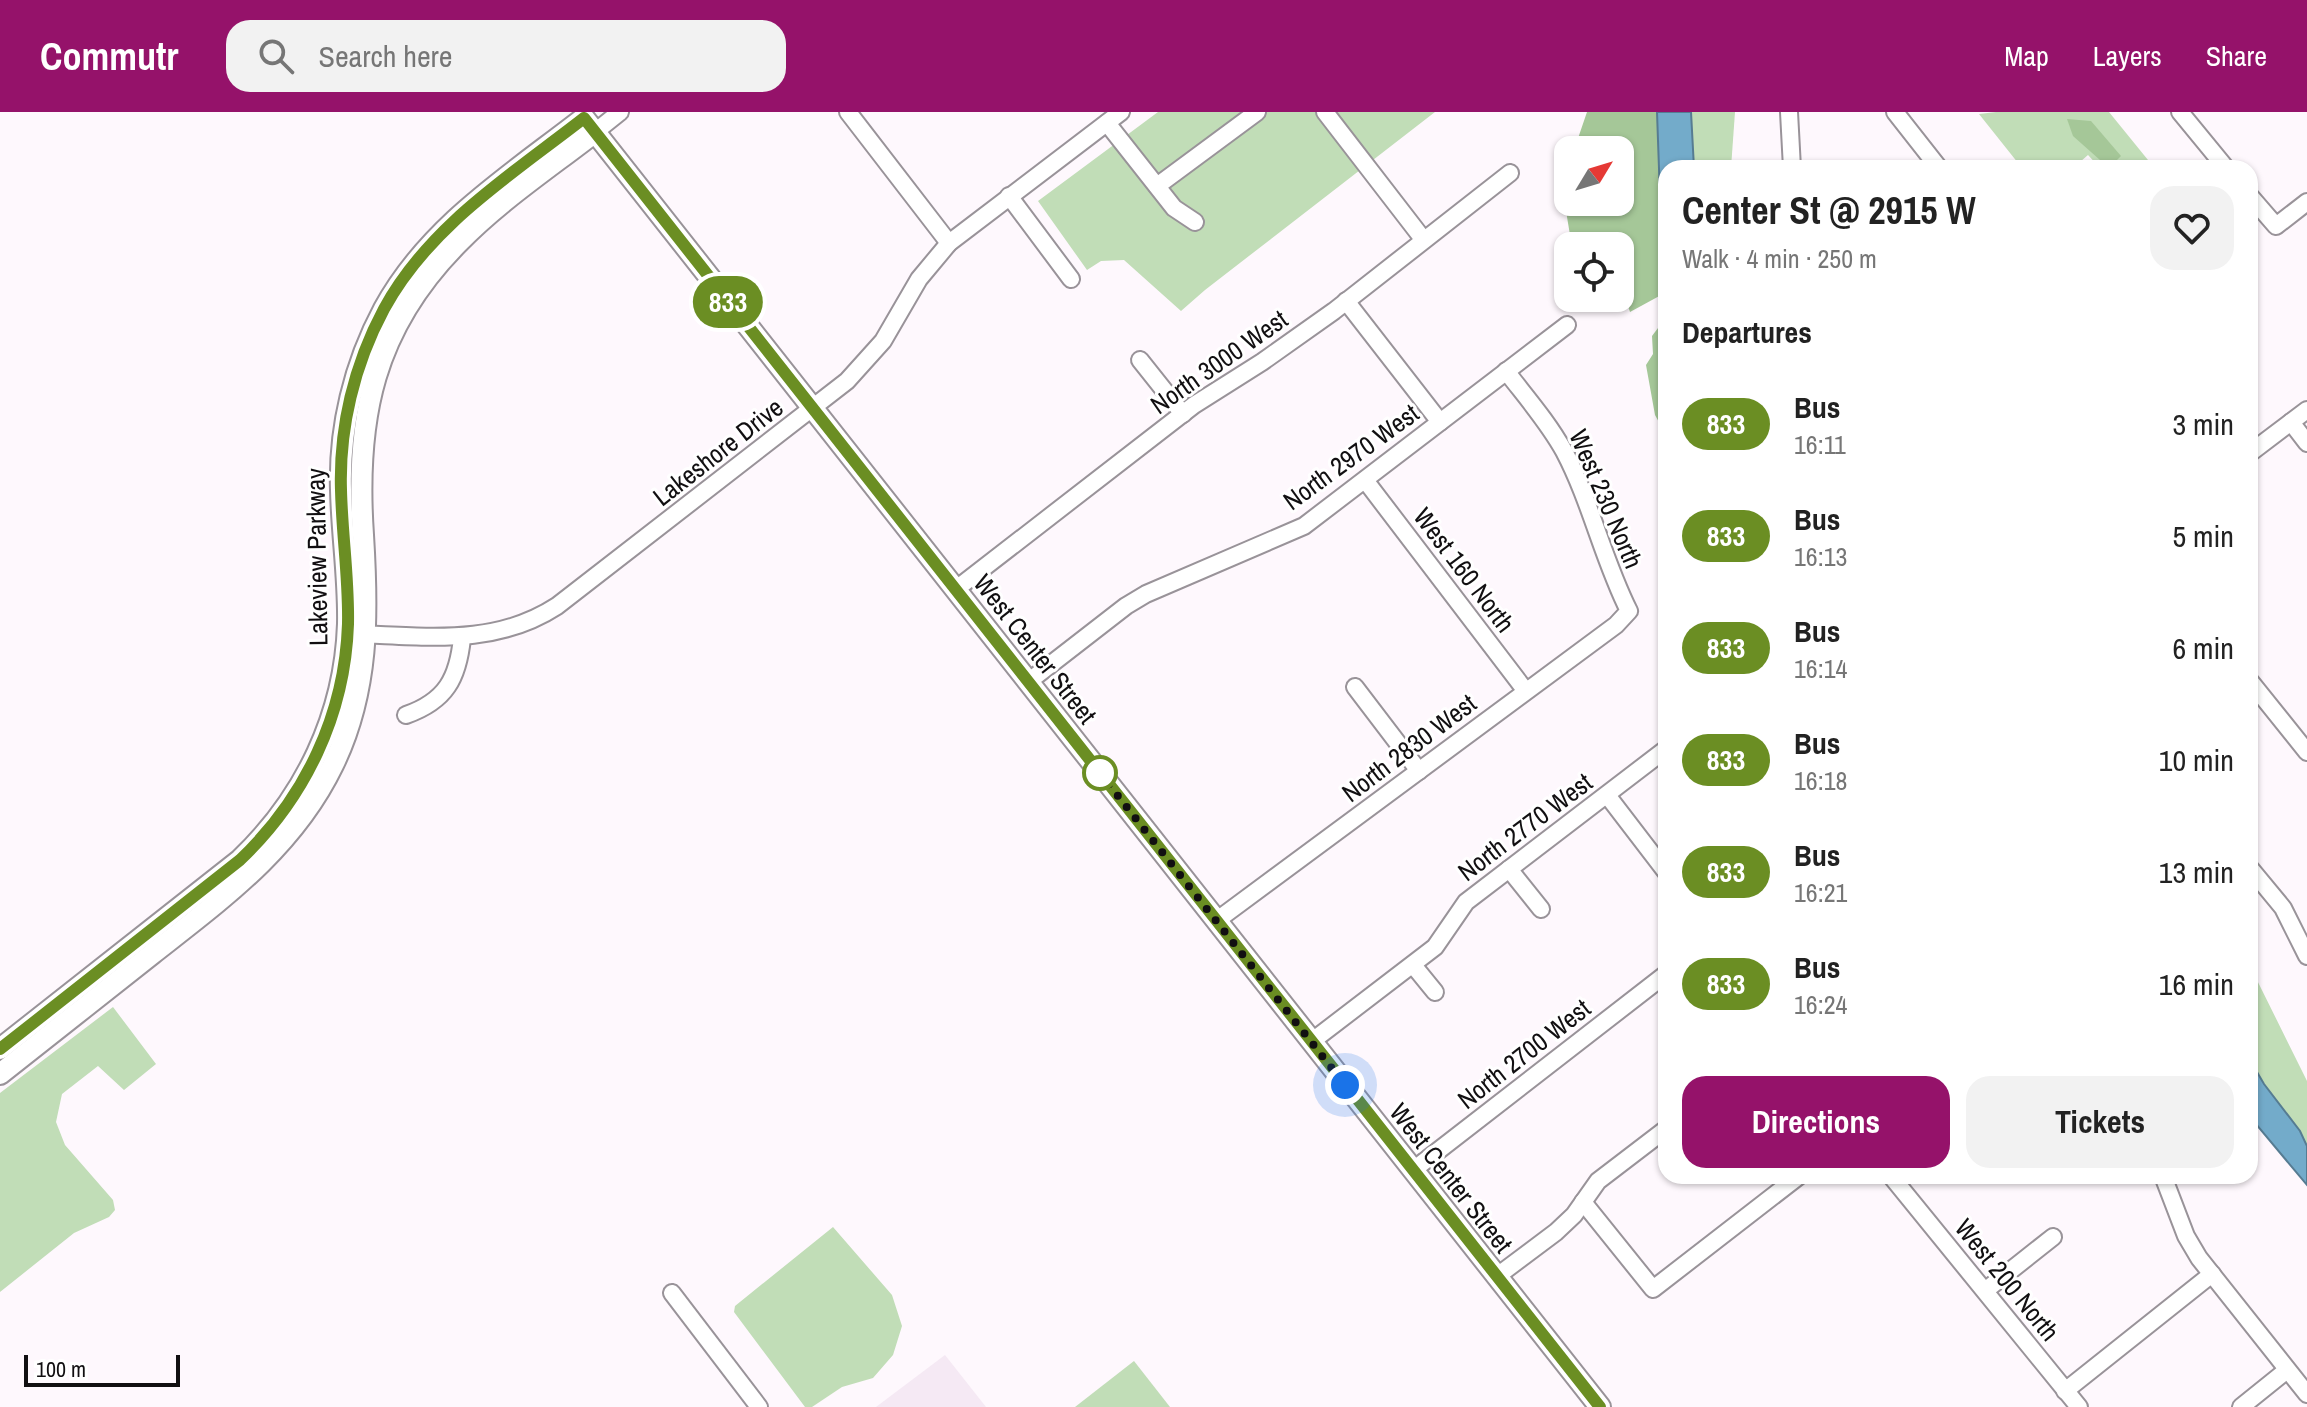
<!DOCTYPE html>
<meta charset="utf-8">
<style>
body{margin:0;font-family:"Archivo Narrow",sans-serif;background:#f2f2f2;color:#222;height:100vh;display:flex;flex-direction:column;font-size:30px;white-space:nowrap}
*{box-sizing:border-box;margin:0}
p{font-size:26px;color:#767676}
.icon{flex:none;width:44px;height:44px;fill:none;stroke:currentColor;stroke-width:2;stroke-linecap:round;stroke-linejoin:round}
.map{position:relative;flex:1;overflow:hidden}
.panel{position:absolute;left:1658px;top:48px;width:600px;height:1024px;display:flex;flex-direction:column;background:#fff;border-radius:24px;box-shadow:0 2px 6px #0004}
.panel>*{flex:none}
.badge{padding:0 16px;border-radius:26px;font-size:28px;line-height:52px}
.needle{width:52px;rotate:52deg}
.tools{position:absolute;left:1554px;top:24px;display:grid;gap:16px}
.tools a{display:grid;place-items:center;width:80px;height:80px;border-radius:16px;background:#fff;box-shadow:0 2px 6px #0004;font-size:40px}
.scale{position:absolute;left:24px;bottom:20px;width:156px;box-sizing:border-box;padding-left:8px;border:4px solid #110f11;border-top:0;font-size:22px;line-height:28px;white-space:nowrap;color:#110f11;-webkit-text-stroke:6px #fff;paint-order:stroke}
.you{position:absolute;width:40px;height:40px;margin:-20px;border:6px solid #fff;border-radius:50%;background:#1a73e8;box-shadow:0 0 0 12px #1a73e833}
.map>.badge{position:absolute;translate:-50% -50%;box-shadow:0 0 0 4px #fff}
h2{padding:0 24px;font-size:30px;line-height:72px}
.round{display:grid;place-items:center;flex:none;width:84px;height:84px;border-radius:24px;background:#f2f2f2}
.headline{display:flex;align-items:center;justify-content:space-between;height:136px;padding:0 24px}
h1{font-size:38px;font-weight:700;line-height:60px}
.primary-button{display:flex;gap:16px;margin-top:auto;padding:16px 24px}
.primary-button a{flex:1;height:92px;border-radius:24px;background:#95126a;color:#fff;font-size:32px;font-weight:700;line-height:92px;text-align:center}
.primary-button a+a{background:#f2f2f2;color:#222}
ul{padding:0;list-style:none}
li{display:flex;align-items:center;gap:24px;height:112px;padding:0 24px}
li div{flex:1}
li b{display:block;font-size:30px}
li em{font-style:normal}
li .badge{min-width:88px;font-weight:700;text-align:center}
header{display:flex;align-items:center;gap:48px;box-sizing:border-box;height:112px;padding:0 40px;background:#95126a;color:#fff}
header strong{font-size:38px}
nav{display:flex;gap:44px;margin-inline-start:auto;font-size:28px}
.search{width:560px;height:72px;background:#f2f2f2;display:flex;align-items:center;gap:20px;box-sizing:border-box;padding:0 28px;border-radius:24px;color:#767676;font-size:30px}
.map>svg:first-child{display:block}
.built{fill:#f5e9f4}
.green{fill:#c1ddb7}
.forest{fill:#a5c798}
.water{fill:#73abca;stroke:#567c92;stroke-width:2}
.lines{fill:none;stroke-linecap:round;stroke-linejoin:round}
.minor-casing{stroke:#999399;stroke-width:20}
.major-casing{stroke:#999399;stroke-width:24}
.minor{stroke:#fff;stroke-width:16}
.major{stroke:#fff;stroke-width:20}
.line-casing{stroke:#fff;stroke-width:18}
.line{stroke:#6b8e23;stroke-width:12}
.walk{stroke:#110f11;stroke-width:8;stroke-dasharray:0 14.4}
.stop-dot{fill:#fff;stroke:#6b8e23;stroke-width:4}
.labels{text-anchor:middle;stroke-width:6;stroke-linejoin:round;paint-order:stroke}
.street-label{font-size:26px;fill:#110f11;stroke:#fff}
</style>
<header>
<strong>Commutr</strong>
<div class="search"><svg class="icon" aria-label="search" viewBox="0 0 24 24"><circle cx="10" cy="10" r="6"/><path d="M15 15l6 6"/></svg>Search here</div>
<nav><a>Map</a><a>Layers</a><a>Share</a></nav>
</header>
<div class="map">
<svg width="2307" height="1295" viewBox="0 0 2307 1295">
<rect width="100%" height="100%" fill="#fef8fd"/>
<polygon class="built" points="945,1243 986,1295 876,1295"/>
<g class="green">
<polygon points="1158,0 1435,0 1205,178 1181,199 1124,148 1101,149 1087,158 1038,89"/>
<polygon points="1691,0 1735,0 1731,56 1694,56"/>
<polygon points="1996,0 2109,0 2148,48 2142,56 2100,56 2088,43 2073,56 2022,56 1979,2"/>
<polygon points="2250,854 2307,969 2307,1034 2300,1019 2264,972 2250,948"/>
<polygon points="113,895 156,952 124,978 98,954 62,982 56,1010 65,1033 113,1088 115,1098 109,1105 74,1121 0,1180 0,981"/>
<polygon points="833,1115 892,1183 902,1214 893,1243 873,1266 842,1275 812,1295 805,1295 734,1200 735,1194"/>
<polygon points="1134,1249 1170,1295 1075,1295"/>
</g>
<g class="forest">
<polygon points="1587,0 1657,0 1660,85 1666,124 1666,323 1655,303 1646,253 1653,242 1652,224 1658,216 1663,182 1630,200 1620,171 1620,134 1580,134 1571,129 1565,93 1568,90 1620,90 1620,38 1574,38"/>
<polygon points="2067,7 2091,9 2121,44 2109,56 2073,24"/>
</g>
<g class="water">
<polygon points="1657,0 1691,0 1694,56 1666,56 1666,124 1660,85"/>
<polygon points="2250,948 2264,972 2300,1019 2307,1034 2307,1073 2250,1005"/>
</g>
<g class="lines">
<defs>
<g id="minor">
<polyline points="848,0 949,131"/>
<polyline points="1325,0 1423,127"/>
<polyline points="1789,0 1792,56"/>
<polyline points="1895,0 1939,56"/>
<polyline points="2180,0 2226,56"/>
<polyline points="1107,11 1174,96 1195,110"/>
<polyline points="595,20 620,0"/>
<polyline points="1157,74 1257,0"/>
<polyline points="1009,84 1071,167"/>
<polyline points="2250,84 2276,114 2307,90"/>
<polyline points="1346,189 1440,310"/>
<polyline points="1140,248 1183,302"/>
<polyline points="2291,310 2307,331"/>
<polyline points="2250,341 2307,298"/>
<polyline points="1365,368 1525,578"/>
<polyline points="955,478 1194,293 1262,250 1334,199 1510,61"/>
<path d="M353,522C425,524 494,535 557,494L847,269L883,229L919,167L949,131L1121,0"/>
<polyline points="2250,569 2307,640"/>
<polyline points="1028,570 1126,494 1146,482 1304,414 1567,213"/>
<polyline points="1355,575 1419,659"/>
<path d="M406,603C446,589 458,566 462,526"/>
<polyline points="1607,683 1666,760"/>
<polyline points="2250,756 2283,796 2307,844"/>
<polyline points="1509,757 1541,797"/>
<path d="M1216,809L1616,513L1629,499C1603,448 1591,390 1564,339C1548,310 1526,285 1506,259"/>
<polyline points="1413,853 1435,880"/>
<polyline points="1311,930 1435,835 1466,790 1666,637"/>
<polyline points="1412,1059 1666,862"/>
<polyline points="1891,1064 2079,1295"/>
<polyline points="2163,1064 2186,1124 2199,1146 2307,1282"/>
<polyline points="1583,1090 1653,1177 1799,1064"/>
<polyline points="1496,1165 1556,1120 1574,1103 1598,1069 1666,1017"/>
<polyline points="1986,1178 2053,1125"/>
<polyline points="672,1181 759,1295"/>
<polyline points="2065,1279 2212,1162"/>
<polyline points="2241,1295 2287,1258"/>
</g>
<g id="major">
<path d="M0,937L240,748C305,686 345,603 348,512C349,467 342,423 341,378C339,316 354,253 384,197C429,114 511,63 584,6L1600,1295"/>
<path d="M0,962C51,922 101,882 152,842C222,787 293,736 333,653C369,579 368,503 363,423C355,306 373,216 459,130C499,89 550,55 595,20"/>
</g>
</defs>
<use href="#minor" class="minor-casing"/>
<use href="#major" class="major-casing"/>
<use href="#minor" class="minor"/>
<use href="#major" class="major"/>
</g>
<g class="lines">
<defs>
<path id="line" d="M0,937L240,748C305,686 345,603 348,512C349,467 342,423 341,378C339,316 354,253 384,197C429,114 511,63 584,6L1600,1295"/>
</defs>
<use href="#line" class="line-casing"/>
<use href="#line" class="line"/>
<polyline class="walk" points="1100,661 1345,973"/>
</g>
<circle class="stop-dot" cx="1100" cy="661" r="16"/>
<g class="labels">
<g class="street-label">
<text transform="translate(1219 250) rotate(-35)" y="9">North 3000 West</text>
<text transform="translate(718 340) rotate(-38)" y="9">Lakeshore Drive</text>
<text transform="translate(1351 345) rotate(-36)" y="9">North 2970 West</text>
<text transform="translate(1606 387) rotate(67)" y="9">West 230 North</text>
<text transform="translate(317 445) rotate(-91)" y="9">Lakeview Parkway</text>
<text transform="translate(1464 458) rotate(53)" y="9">West 160 North</text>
<text transform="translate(1035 537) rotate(52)" y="9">West Center Street</text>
<text transform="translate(1409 636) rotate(-37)" y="9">North 2830 West</text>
<text transform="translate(1525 715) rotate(-37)" y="9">North 2770 West</text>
<text transform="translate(1524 942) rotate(-38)" y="9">North 2700 West</text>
<text transform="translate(1451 1066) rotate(52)" y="9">West Center Street</text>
<text transform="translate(2007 1168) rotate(51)" y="9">West 200 North</text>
</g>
</g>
</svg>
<div class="tools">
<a><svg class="needle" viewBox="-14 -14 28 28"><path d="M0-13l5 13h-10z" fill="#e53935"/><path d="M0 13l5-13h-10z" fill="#767676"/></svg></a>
<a><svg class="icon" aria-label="locate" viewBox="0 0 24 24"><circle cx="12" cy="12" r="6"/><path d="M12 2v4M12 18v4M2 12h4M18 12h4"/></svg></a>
</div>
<div class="scale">100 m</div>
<div class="you" style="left:1345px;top:973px"></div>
<b class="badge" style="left:728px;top:190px;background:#6b8e23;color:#fff">833</b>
<section class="panel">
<div class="headline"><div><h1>Center St @ 2915 W</h1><p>Walk · 4 min · 250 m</p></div><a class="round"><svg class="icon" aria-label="heart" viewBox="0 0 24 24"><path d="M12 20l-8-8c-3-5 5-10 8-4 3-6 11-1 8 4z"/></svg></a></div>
<h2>Departures</h2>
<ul>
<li><span class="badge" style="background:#6b8e23;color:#fff">833</span><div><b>Bus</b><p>16:11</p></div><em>3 min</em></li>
<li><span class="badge" style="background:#6b8e23;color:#fff">833</span><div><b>Bus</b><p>16:13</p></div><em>5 min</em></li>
<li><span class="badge" style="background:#6b8e23;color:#fff">833</span><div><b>Bus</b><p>16:14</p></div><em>6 min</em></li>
<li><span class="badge" style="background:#6b8e23;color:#fff">833</span><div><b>Bus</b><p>16:18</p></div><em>10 min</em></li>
<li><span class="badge" style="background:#6b8e23;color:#fff">833</span><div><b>Bus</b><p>16:21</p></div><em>13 min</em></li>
<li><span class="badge" style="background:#6b8e23;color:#fff">833</span><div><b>Bus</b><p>16:24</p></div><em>16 min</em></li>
</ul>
<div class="primary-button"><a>Directions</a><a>Tickets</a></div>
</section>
</div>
